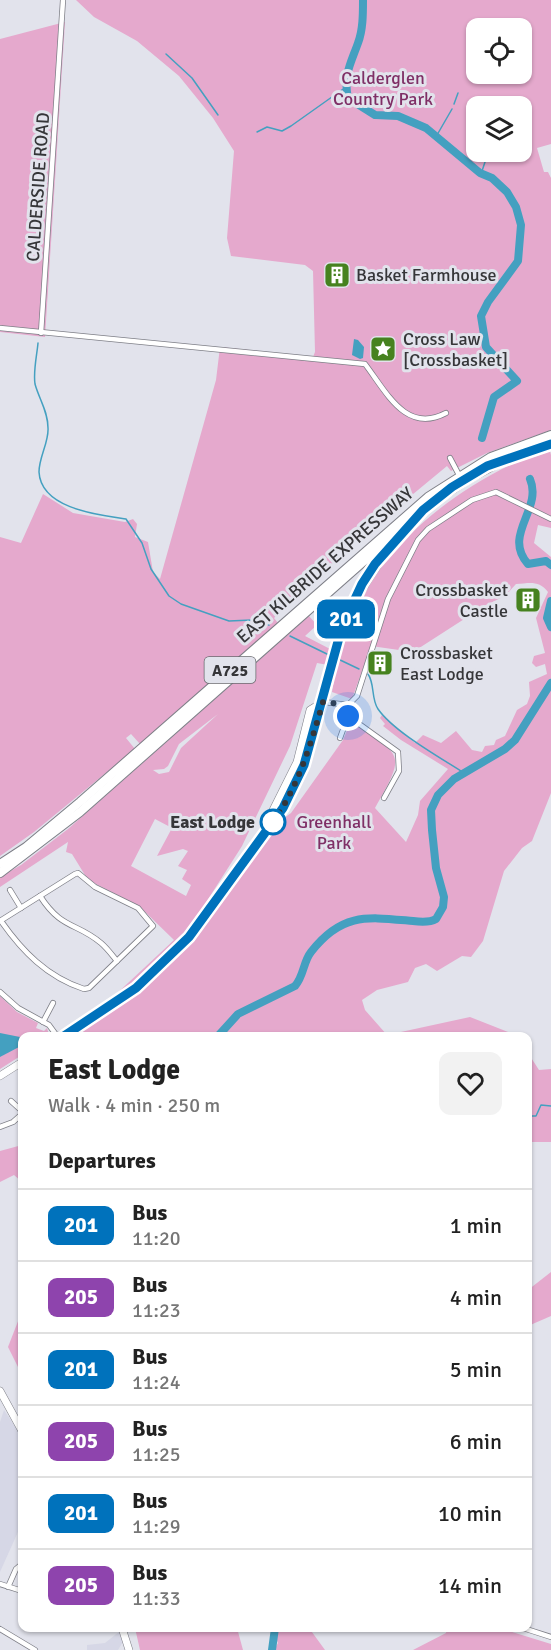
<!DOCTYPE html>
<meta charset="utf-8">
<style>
body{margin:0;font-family:Signika,sans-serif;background:#f2f2f2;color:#222;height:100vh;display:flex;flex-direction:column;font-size:22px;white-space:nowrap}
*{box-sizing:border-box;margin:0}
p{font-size:20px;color:#767676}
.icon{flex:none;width:33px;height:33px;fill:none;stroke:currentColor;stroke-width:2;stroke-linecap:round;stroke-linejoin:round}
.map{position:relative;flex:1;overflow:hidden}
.details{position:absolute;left:18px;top:1032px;width:514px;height:600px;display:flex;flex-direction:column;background:#fff;border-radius:12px;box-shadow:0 2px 4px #0004}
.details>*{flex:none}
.badge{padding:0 12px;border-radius:9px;font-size:21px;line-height:39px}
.buttons{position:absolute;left:466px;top:18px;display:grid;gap:12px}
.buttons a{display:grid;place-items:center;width:66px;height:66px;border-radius:12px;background:#fff;box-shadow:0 2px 4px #0004;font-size:30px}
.you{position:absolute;width:30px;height:30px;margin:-15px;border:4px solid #fff;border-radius:50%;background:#1a73e8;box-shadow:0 0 0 9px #1a73e833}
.map>.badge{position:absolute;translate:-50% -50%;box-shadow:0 0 0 3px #fff}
h2{padding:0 30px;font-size:22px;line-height:54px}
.round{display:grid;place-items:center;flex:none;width:63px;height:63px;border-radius:12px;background:#f2f2f2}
.summary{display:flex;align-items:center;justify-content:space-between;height:102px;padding:0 30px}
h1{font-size:28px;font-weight:700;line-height:45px}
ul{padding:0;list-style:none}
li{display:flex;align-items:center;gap:18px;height:72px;padding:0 30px;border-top:2px solid #e0e0e0}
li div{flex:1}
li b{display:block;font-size:22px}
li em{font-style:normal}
li .badge{min-width:66px;font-weight:700;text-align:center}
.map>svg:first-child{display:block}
.built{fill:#d6d7e6}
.green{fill:#e5a9cd;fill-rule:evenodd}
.water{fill:#44a0c0}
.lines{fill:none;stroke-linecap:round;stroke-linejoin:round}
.stream{stroke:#44a0c0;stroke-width:1.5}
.river{stroke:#44a0c0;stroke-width:8}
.street-casing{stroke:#7e7f87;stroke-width:6}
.secondary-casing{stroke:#7e7f87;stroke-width:8}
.highway-casing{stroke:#7e7f87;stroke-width:10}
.street{stroke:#fff;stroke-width:4.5}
.secondary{stroke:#fff;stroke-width:7}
.highway{stroke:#fff;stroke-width:8}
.line-casing{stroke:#fff;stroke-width:14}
.line{stroke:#0072bc;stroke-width:9}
.walk{stroke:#363639;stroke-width:6;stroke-dasharray:0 10.8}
.stop-dot{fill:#fff;stroke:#0072bc;stroke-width:3}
.labels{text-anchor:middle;stroke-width:6;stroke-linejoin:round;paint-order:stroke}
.shield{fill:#e2e3ec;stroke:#6a6a6f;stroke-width:1.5}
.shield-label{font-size:16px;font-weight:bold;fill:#363639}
.park-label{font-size:18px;fill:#7f2f66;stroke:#e2e3ec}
.street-label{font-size:18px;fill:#363639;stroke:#e2e3ec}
.poi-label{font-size:18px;fill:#363639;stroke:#e2e3ec;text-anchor:start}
.stop-label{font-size:18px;font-weight:bold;fill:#363639;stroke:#e2e3ec;text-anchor:end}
</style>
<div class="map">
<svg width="551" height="1650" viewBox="0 0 551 1650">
<rect width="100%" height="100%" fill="#e2e3ec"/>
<g class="built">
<polygon points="4,1410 22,1437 22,1523 0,1572 0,1422"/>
<polygon points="120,1631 124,1640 118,1650 87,1650 87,1645 105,1643"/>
</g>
<g class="green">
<path d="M76,0H551V144L537,148L544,172H548L551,178V430L487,453L451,471L447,466L354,543L274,618L278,623L140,744L131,734L126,738L135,749L34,832L0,856V537L21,543L43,494L73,513L125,522L133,519L137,524L135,537L148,542L153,572L160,579L216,380L220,347L313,357L315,352L313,271L305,265L231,256L227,238L234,151L213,118L179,76L137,41L94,17ZM477,28H522V74H477ZM477,106H522V152H477Z"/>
<polygon points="65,22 45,337 0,332 0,39"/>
<path d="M541,451H550L551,455V528L538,525L534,543L551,557V793L532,841L522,848L504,871L483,941L471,957L462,956L437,971L426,964L415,968L408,982L377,990L362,1000L365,1010L387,1035L470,1017L518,1036H73L130,999L188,944L280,821L291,813L343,740L351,721C401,757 408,750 375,808L406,842L418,815L420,801L448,769L401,740L383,726L385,724L380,718L382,715L415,743L423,735L441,743L456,731L472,750L482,752L485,746L494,745L496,740L505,736L517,710L527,704L530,696L529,682L547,674L545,664L536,667L532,663L534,656L545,653L536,618L548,592C539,580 530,583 516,584L505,596L486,605L413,652L371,646L352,699L332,692C335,675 337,655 343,638C372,549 457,485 541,451Z"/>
<path d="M309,616L317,625L305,636L332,650L328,665L317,663L290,746L242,846L191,926L125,993L113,997L174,940L139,906L88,880L72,854L66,852L68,842L0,887V877L21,865L68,829ZM218,714L181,748L169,772L159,774L153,770L164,769L168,766L179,744ZM155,819L172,828L157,856L183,849L188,851L178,866L187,870L182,879L191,885L186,896L131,866Z"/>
<polygon points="0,996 17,1012 38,1023 36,1028 44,1031 47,1028 49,1035 22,1036 22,1055 0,1069"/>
<polygon points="528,1053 539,1070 551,1069 551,1142 528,1142"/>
<polygon points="22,1145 22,1182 14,1175 0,1182 0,1151"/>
<polygon points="551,1272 551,1316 528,1326 528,1290"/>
<polygon points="22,1311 22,1375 8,1347"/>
<polygon points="130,1628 237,1628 243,1650 140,1650 135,1628"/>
<polygon points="272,1628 309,1628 325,1650 274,1650 278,1643"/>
<polygon points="447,1628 499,1628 551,1644 551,1650 413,1650 446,1633"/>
</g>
<g class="water">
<polygon points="354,339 358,340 364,347 363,358 360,359 352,355"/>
<polygon points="0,1033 20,1037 19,1047 0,1057"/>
</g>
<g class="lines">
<g class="stream">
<polyline points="166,54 192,78 218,115"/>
<polyline points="454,104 458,93"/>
<polyline points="257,132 267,127 282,131 291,126 346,87"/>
<polyline points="437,135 452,109"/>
<polyline points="481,174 486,159 494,152"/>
<path d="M38,343C37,355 33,371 35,384C39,399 48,411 48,428C49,442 39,457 39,472C41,509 99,515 126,519L142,543L151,569L169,596L181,604L229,621L252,620L269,625"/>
<polyline points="290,636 329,655"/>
<polyline points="338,659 359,669"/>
<path d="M368,674C375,684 371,699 378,709C394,732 441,758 464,773"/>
<polyline points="528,1116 536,1116 541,1105 551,1106"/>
</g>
<g class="river">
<path d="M363,0C363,14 363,30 358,43C351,63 343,75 348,98L375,115L398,116L426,128L480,173L492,178L507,192L516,207L521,225L518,261L488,302L481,316L486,347L517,381L494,397L482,438"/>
<path d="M530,479C543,509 502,535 528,564L546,561L551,565"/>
<polyline points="551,601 547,618 551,627"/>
<path d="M218,1036L238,1014L295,986C304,976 303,962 311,952C342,912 368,917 413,921C420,922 429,923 436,919L443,907L444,897L436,868L432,830L431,810L438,795L454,779L505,749L515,740L551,683"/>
<polyline points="272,1650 275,1628"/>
</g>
<defs>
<g id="street">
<path d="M0,328L365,364C387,393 406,434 446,413"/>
<polyline points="41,333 63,0"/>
<polyline points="450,458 459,475"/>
<polyline points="324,702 348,705"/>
<polyline points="348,705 357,696 388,599 418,540 428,529 472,500 496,492 551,519"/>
<polyline points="348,716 398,752 399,771 384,798"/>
<polyline points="340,738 348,716 348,705"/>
<polyline points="10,890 21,908"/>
<path d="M40,896C62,930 76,922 101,943C107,948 112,955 117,961"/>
<path d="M0,921L75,874L78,873L95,887L138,908L153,926L89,988L84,989C47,977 22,951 1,921"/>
<polyline points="0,992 18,1008 49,1025 57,1036"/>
<polyline points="43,1022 53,1003"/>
<polyline points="11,1101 22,1111"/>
<polyline points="0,1127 13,1122 22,1114"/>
<polyline points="0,1584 22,1591"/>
<polyline points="8,1587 16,1569 22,1564"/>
<polyline points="523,1628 551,1637"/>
<polyline points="0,1629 35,1650"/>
</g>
<g id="secondary">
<polyline points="265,826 297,762 310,710 323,702"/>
<polyline points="63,1036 136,988 189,937 283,809 304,765 323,702"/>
<polyline points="0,1076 22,1062"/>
<polyline points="0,1391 22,1431"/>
<polyline points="122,1628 129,1650"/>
</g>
<g id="highway">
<path d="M323,702C337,635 354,587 401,535"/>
<polyline points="0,864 26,847 80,802 428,497 491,457 551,435"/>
<path d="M0,873L80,812L406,524C454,485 491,461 551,444"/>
</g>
</defs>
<use href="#street" class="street-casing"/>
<use href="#secondary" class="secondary-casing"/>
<use href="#highway" class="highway-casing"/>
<use href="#street" class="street"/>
<use href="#secondary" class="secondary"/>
<use href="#highway" class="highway"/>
</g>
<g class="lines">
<defs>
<polyline id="line" points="64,1036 136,988 189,937 283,808 304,765 342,627 362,584 375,564 423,510 452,487 487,466 551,444"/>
</defs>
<use href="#line" class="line-casing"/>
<use href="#line" class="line"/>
<path class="walk" d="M273,822L270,826C298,789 310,746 323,702L348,705V716"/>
</g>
<defs>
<symbol id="building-square" viewBox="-11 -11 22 22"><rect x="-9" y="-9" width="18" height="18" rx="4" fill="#46821f" stroke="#e2e3ec"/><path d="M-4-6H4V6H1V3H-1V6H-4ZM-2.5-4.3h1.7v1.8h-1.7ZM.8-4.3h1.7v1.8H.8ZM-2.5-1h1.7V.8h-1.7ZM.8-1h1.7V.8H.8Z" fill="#fff"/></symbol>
<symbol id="sight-square" viewBox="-11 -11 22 22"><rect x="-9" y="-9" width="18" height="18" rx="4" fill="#46821f" stroke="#e2e3ec"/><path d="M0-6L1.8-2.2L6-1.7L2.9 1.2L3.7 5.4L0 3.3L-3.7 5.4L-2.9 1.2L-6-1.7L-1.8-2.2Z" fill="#fff"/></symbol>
</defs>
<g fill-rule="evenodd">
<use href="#building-square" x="322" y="260" width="30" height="30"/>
<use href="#sight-square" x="368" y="334" width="30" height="30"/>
<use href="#building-square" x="513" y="585" width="30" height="30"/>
<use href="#building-square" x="365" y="648" width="30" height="30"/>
</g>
<circle class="stop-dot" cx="273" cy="822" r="12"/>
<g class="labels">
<rect class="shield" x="204.5" y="657" width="51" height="26" rx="4.5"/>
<g class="shield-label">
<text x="230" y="676">A725</text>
</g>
<g class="park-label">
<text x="383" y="84">Calderglen<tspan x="383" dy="21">Country Park</tspan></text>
<text x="334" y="828">Greenhall<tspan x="334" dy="21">Park</tspan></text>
</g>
<g class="street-label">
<text transform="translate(38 187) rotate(-86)" y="6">CALDERSIDE ROAD</text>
<text transform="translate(325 565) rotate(-41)" y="6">EAST KILBRIDE EXPRESSWAY</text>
</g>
<g class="poi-label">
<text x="356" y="281">Basket Farmhouse</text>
<text x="403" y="345">Cross Law<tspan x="403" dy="21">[Crossbasket]</tspan></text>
<text x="508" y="596" text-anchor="end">Crossbasket<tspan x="508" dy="21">Castle</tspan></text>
<text x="400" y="659">Crossbasket<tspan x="400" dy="21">East Lodge</tspan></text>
</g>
<g class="stop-label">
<text x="255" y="828">East Lodge</text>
</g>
</g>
</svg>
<div class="buttons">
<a><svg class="icon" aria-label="locate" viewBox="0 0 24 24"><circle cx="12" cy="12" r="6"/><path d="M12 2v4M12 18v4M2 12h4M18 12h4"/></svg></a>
<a><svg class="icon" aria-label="layers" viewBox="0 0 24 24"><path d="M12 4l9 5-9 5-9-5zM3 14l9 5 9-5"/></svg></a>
</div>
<div class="you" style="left:348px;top:716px"></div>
<b class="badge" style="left:346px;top:619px;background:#0072bc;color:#fff">201</b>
<section class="details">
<div class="summary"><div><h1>East Lodge</h1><p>Walk · 4 min · 250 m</p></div><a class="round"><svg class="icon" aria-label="heart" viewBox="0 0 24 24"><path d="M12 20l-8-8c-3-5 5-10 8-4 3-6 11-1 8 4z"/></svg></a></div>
<h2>Departures</h2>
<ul>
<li><span class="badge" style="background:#0072bc;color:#fff">201</span><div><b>Bus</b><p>11:20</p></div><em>1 min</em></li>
<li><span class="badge" style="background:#8e44ad;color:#fff">205</span><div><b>Bus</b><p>11:23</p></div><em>4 min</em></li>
<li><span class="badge" style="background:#0072bc;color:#fff">201</span><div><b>Bus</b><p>11:24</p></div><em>5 min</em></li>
<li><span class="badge" style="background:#8e44ad;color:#fff">205</span><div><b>Bus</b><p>11:25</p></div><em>6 min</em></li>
<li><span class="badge" style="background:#0072bc;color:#fff">201</span><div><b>Bus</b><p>11:29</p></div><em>10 min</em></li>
<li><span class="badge" style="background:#8e44ad;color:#fff">205</span><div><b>Bus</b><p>11:33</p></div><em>14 min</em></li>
</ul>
</section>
</div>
